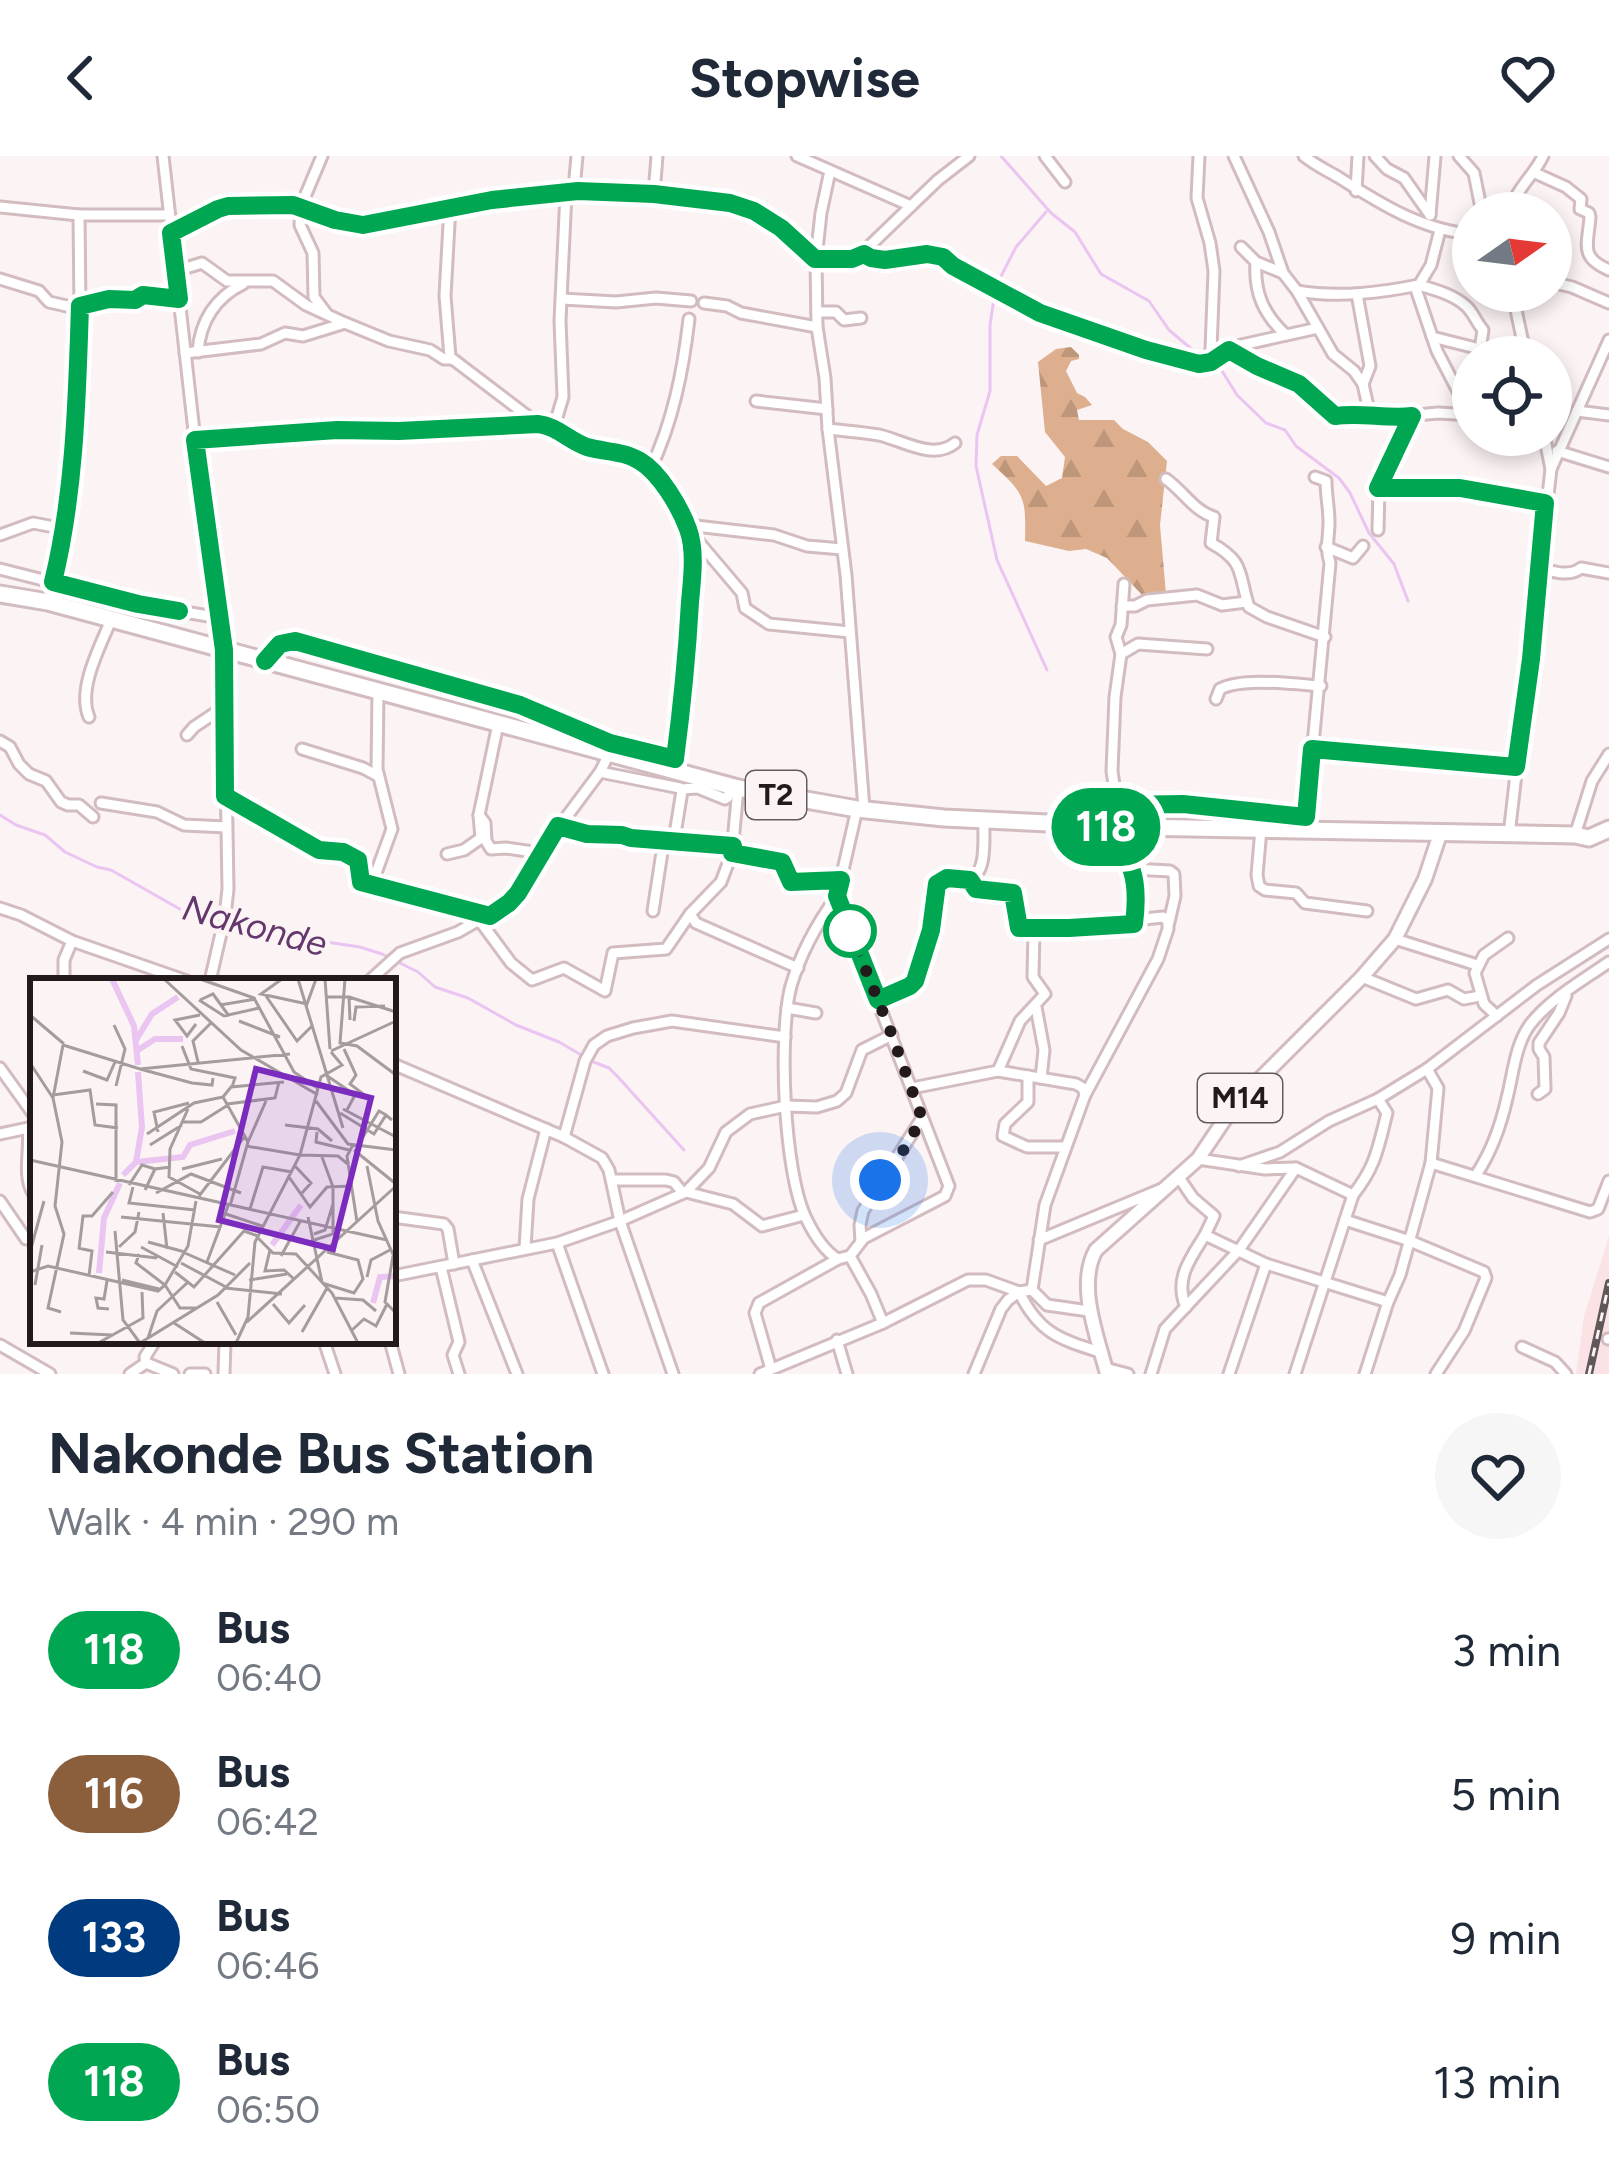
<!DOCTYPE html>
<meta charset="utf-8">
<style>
body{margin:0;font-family:Figtree,sans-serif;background:#f6f6f7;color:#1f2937;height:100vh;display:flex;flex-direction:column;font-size:45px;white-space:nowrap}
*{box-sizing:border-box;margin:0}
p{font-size:39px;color:#747a83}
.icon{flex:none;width:66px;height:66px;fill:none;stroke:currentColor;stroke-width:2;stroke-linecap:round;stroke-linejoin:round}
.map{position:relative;height:1218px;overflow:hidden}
.panel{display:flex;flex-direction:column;background:#fff;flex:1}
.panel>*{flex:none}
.badge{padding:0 24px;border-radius:39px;font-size:42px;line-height:78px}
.needle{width:78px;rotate:76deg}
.tools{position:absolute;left:1452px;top:36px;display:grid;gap:24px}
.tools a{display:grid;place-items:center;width:120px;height:120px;border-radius:50%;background:#fff;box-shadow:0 6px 18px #0003;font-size:60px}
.you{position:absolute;width:60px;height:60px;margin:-30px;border:9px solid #fff;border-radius:50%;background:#1a73e8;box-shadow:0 0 0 18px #1a73e833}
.map>.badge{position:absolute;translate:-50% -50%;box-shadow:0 0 0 6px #fff}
.round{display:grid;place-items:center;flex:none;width:126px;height:126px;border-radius:63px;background:#f6f6f7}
.head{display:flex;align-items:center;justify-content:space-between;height:204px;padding:0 48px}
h1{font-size:57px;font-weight:700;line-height:90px}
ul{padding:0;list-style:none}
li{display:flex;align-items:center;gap:36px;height:144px;padding:0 48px}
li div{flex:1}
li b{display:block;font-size:45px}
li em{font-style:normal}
li .badge{min-width:132px;font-weight:700;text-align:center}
header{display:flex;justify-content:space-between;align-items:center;height:156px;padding:0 48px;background:#fff;font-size:54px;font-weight:700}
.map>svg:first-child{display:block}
.built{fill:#fbe2e5}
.forest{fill:url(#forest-firs)}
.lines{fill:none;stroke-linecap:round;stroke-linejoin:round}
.stream{stroke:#eac5f1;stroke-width:3}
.minor-casing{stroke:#d2bcbf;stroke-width:15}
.major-casing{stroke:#d2bcbf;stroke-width:18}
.highway-casing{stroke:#d2bcbf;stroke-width:21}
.minor{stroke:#fff;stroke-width:9}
.major{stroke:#fff;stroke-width:12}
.highway{stroke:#fff;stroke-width:15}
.rail-casing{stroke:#5f5758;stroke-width:8}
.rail{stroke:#fcf3f4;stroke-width:3;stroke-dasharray:9;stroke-linecap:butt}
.line-casing{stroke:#fff;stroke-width:27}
.line{stroke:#00a651;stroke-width:18}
.walk{stroke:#221a1b;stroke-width:12;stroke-dasharray:0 21.6}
.stop-dot{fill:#fff;stroke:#00a651;stroke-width:6}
.labels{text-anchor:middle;stroke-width:10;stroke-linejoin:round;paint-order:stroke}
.shield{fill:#fcf3f4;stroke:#635b5c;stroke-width:3}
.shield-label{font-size:30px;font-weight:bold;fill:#221a1b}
.water-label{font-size:36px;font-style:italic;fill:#64376d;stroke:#fcf3f4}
.inset-river{fill:none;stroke:#eac5f1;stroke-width:6}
.inset-road{fill:none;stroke:#a59c9d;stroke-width:3}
.view{fill:#7b2cbf;fill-opacity:0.15;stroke:#7b2cbf;stroke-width:6}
.inset-edge{fill:none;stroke:#221a1b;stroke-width:6}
</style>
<header><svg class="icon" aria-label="back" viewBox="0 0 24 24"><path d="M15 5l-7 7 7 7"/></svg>Stopwise<svg class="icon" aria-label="heart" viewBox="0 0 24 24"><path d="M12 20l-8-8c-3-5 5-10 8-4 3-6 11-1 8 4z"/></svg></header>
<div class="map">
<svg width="1609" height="1218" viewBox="0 0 1609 1218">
<defs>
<pattern id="forest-firs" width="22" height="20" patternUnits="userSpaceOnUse" patternTransform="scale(3)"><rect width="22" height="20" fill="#deaf8e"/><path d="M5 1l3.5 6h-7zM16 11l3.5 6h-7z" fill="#be967a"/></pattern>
</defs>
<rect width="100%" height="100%" fill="#fcf3f4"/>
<polygon class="built" points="1609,1080 1609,1218 1576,1218 1584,1160"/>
<path class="forest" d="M1071,191L1079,199V203L1071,205L1066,215L1077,237L1085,241L1092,249L1077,254L1079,264H1114L1123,273L1148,286L1167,305L1160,369L1166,438L1145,442L1107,402L1086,393L1069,395L1025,385C1026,341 1025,338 992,308L1001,300H1017L1046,330L1062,322L1065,301L1045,276L1038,206L1056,193Z"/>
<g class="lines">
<g class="stream">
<polyline points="1001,0 1051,57 1075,76 1101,118 1149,145 1169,174 1201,201 1213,201"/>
<polyline points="997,128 1016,91 1046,56"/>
<polyline points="995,136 990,169 990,235 977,279 976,310 997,404 1047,514"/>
<polyline points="1217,207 1237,239 1266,267 1285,274 1296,290 1339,322 1350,337 1369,377 1394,408 1408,445"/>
<polyline points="0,659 16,669 45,679 65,696 97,711 111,714 185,756 218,766"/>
<polyline points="227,766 262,770 299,782 360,791 382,798 418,816 435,831 468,842 516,869 559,886 583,900"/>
<polyline points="591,905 609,912 618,921 684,994"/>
</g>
<defs>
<g id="minor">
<polyline points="163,0 195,284 224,494 228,733 225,760 210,825"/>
<polyline points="322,0 301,50 300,69 313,97 314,141 326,157"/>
<polyline points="577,0 575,22 578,35"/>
<polyline points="797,0 911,50"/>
<polyline points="1045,0 1065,26"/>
<polyline points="1199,0 1197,42 1210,87 1214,115 1211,193 1220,200"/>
<polyline points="1234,0 1269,76 1283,117 1297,135 1333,198 1354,215 1363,228 1370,259 1383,262 1438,257 1473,259"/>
<path d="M1304,0C1315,9 1326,14 1338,21C1379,47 1423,75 1473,78"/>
<polyline points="1375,0 1387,13 1404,22 1430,59"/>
<polyline points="1459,0 1474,17 1482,57"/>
<polyline points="830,15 821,57 816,103 817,171 825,222 828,273 846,419 864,653"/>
<path d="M1535,17L1566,31L1581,43L1580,53L1589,57L1590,61C1588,89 1579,101 1609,114"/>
<polyline points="1356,35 1358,0"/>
<polyline points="654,38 657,0"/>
<polyline points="450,50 445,140 450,201 538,268"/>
<polyline points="0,51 79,59 169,59"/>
<path d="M1511,57C1513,35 1534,20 1543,0"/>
<polyline points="1430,59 1435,0"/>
<polyline points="171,77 218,53 228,50 293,49 335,64 363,69 492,44 578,35 650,38 730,47 754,55 781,72 816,103 827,105 857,102 938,24 969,0"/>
<polyline points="1241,91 1256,106 1283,117"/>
<path d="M864,97C894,115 926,84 953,110L1040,157L1099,179L1199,208L1212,206L1237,190L1318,172"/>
<path d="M1256,106C1254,136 1263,158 1286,179"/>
<polyline points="176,115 202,107 227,125 273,125 306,149 345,167 389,185 430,194 444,203 452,203"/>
<polyline points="0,123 39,135 49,146 80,153"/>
<polyline points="1551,126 1572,131 1609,147"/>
<path d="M1419,129C1435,134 1453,138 1466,150C1473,156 1476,166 1483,174L1479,201"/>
<polyline points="1415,130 1437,195 1462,243 1464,259"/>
<path d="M1297,135C1338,142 1379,137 1419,129L1431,109L1440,74"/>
<polyline points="1512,135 1526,201"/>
<polyline points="1357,138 1370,210 1363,228"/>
<polyline points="562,143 616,146 656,142 691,145"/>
<polyline points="704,147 727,150 741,157 817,171"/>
<polyline points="80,150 109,143 133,145 143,139 179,143"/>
<polyline points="817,156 836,156 844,164 861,162"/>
<polyline points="1432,181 1480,193"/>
<path d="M1229,193C1268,218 1301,224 1334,259H1370"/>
<path d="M198,196C200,165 216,141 243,128"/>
<polyline points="185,197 261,188 285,177 303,180 345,167"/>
<polyline points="756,245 827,253"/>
<polyline points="1577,255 1609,259"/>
<polyline points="554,271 563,241 560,165 566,37"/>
<path d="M828,273C844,275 862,276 879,279C902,284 933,305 955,287"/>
<polyline points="1544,279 1551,313"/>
<polyline points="195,284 337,274 399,275 538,268 550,270 587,290 622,297 645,308 672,343 688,374 692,424 687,521 673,615"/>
<polyline points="1557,295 1609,311"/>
<path d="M650,314C673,266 683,215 689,163"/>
<path d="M1166,323C1184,336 1194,355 1214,361L1211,387C1246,406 1238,418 1249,451L1267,461L1325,481"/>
<polyline points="1378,332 1460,332 1545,348"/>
<polyline points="687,369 774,379 807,390 842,393"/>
<polyline points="1378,374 1379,330 1412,260"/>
<polyline points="692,378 742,437 745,452 769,468 850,476"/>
<polyline points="0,379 33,367 65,373"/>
<polyline points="1326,391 1353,402 1363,390"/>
<path d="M1539,412C1554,416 1570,421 1581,412L1609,417"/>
<polyline points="0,413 138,448 220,462"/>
<polyline points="48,446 65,373 69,340 80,153 79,59"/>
<polyline points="1122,450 1135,450 1147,444 1197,439 1222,449 1246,446"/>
<polyline points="1121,498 1138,488 1207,493"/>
<polyline points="265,505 281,488 295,485 349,503 519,549 610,587 675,603"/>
<path d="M1216,543L1220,533C1242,521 1294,528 1321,530"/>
<path d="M89,561C77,533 100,491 111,464"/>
<polyline points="187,579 194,571 224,551"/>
<polyline points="0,585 10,591 19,608 29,618 46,625 61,646 68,649 79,649 93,661"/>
<polyline points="302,593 363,612 378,620"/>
<polyline points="1312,593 1517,611"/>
<polyline points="600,616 680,632 682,635 674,684"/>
<polyline points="681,633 698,632 725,643 728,641 731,631"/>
<polyline points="225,640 319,695 343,696 358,704 361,726 490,760"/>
<polyline points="101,647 157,656 184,669 226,671"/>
<polyline points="1117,649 1183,648 1306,661"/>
<polyline points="857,653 837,740 949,1030 945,1040 864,1082 850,1100 871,1138 883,1167"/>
<polyline points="479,659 485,667 486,685 491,693 506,692 540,697"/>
<polyline points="558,670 587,678 623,679 631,682 733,690"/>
<polyline points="1261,673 1257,719 1259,730 1265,734 1296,737 1305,747 1367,755"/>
<path d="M1305,674L1330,407C1325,392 1329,382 1329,366C1329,352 1326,339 1326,325L1315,321"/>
<polyline points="1509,679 1551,313 1609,184"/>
<polyline points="1575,679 1592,625 1609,598"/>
<polyline points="732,697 783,706 791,726 841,724"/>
<polyline points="447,698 464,694 481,682 479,659 498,568"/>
<polyline points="1133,713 1170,715 1174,718 1175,740 1169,766"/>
<polyline points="970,723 976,733 1013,737 1017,769 1034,773"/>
<polyline points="372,728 392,673 377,613 378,535"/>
<path d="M837,740C818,766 800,799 791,830C778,879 784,1014 805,1060C812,1075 824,1095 838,1103L850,1100"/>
<polyline points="0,752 21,759 72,785 187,825"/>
<polyline points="653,755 664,683"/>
<polyline points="690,758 696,767 798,812"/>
<polyline points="480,765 511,807 532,824 564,812 605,835 613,797 666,793 690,758 721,726 732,697 738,632"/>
<polyline points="1395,783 1477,809"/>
<polyline points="1362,821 1416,843 1448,834 1464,843 1480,840"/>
<polyline points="64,825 64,804 72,785"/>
<polyline points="369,825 400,797 458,776 509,747 521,732 544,691 600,616 609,598"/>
<path d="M878,844L914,827L931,774L937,728C948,721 952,724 965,723C989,722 983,683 984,664"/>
<polyline points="1036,851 1044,894 1041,922"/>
<polyline points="787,852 816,857"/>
<polyline points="1497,860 1484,848 1475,817 1484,799 1508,782"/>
<polyline points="393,908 564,981 602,1002 609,1014 620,1065 673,1218"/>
<polyline points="0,912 33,958"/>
<path d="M998,915L1020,865L1045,838L1033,821L1034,773L1135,767C1135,715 1136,711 1105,669L1117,649L1112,615L1115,541L1121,498L1116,481L1121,469L1124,428"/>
<polyline points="1028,920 1028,946 1005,968 1003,980 1027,991 1065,991"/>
<polyline points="912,932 998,915 1076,928 1083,932 1085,939 1045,1049 1032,1134 1047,1149 1089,1155"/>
<polyline points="1538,938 1545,933 1544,901 1539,893 1539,887 1559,857 1566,840"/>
<polyline points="1085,939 1158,803 1168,773 1168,765 1163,761 1135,764"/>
<path d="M28,972C31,993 22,1019 33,1037"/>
<polyline points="0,978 33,971"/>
<polyline points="564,981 585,905 594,889 607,880 633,872 672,865 785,881"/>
<polyline points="1198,1003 1265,1013 1296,1012 1353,1039"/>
<polyline points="1431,1007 1590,1056 1598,1053 1609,1025"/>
<polyline points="1239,1010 1280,996 1329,965 1378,943 1427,913 1537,829 1609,783"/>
<path d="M1476,1019C1492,995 1501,969 1507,942C1513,919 1515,890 1529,870C1548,844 1582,825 1609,806"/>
<polyline points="1178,1020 1193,1042 1214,1060 1205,1079 1266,1108 1388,1146"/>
<polyline points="612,1024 666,1024 674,1026 683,1037"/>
<polyline points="686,1036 733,1048 762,1070 804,1059"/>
<polyline points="0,1045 26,1083 33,1082"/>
<polyline points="393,1061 444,1068 448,1073 454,1108"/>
<polyline points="1345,1064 1410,1085 1484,1116 1486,1122 1464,1175 1436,1218"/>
<polyline points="1039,1084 1162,1033"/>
<polyline points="861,1085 860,1069 863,1055 922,962"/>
<polyline points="557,1087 603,1218"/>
<polyline points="525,1092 528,1043 546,973"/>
<polyline points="472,1104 517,1218"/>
<polyline points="441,1111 459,1186 453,1199 459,1218"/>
<polyline points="393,1120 557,1087 620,1065 686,1036 709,1012 726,976 750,958 786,950 817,951 837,945 846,937 862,894 892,879"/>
<path d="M1186,1151C1174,1123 1190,1103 1205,1079"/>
<polyline points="1608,1183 1609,1183"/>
<polyline points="837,1184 847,1218"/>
<polyline points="155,1185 145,1201 146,1207 173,1218"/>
<polyline points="324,1185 335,1218"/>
<polyline points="390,1185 399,1218"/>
<polyline points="0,1189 50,1218"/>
<polyline points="1522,1191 1555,1206 1566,1218"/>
<polyline points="1105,1212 1128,1218"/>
<polyline points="771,1213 755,1157 759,1147 838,1103"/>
<polyline points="130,1218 146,1207"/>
<polyline points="190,1218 205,1218"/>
<polyline points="224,1218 225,1185"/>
<polyline points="760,1218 883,1167 968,1124 986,1124 1019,1136 1032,1134"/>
<path d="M974,1218L1001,1153L1008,1144L1019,1136C1039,1177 1059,1183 1100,1196"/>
<polyline points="1151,1218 1165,1173 1239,1094 1296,1012"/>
<polyline points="1229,1218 1266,1108"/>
<path d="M1295,1218L1353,1039C1376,1010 1378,992 1387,957L1378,943"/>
<polyline points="1365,1218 1388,1146 1400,1119 1431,1007 1438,932 1427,913"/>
</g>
<path id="major" d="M1107,1218C1098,1182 1076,1129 1096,1094L1198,1003L1235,948L1362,821L1395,783L1425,723L1441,675"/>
<polyline id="highway" points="0,438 48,446 738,632 857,653 944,662 1134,671 1575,679 1589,682 1609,673"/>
</defs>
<use href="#minor" class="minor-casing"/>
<use href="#major" class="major-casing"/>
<use href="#highway" class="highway-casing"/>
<use href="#minor" class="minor"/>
<use href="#major" class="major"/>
<use href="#highway" class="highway"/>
<defs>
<polyline id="rail" points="1589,1218 1609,1127"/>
</defs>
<use href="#rail" class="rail-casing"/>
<use href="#rail" class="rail"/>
</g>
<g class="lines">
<defs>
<path id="line" d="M179,455L138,448L53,426C75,336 77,242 80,150L109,143L135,144L143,139L179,143L171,77L218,53L228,50L293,49L335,64L363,69L492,44L578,35L654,38L730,47L754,55L781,72L815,103H852L864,98L871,102L885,104L927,98L943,101L953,110L1040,157L1146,194L1199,208L1211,206L1229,194L1257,210L1299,228L1335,260C1361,256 1386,263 1412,260L1378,332H1460L1545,347L1531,503L1516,611L1312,593L1306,661L1183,648L1117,649L1105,669C1132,707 1140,720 1134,768L1069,772H1019L1013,737L976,733L970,724L947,722L937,728L931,774L915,825L910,830L878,844L837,740L841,724L791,726L782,706L732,697L733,690L631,682L622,679L587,678L558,670L518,737L509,747L490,760L361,726L358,704L343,696L319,694L225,640L224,494L195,284L337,274L399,275L538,268C557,270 569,285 587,291C605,296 624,295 640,305C660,317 680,351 688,373C696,394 692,424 690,446C687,499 682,550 675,603L610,587L520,549L295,485L280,488L265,505"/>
</defs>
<use href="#line" class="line-casing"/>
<use href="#line" class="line"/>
<polyline class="walk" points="850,775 892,879 922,962 905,992 880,1024"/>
</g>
<circle class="stop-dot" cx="850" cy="775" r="24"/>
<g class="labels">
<g class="shield">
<rect x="746" y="615" width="60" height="48" rx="9"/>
<rect x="1198" y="918" width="84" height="48" rx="9"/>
</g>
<g class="shield-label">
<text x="776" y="649">T2</text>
<text x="1240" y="952">M14</text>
</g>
<g class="water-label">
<text transform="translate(255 769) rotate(15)" y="13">Nakonde</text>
</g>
</g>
<g transform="translate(30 822)">
<rect width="366" height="366" fill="#fcf3f4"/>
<path class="inset-river" d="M82,1L104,48L108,87M106,62L122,36L148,19M108,72L125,61H153M106,184L153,179L160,167L205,153M93,197L106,184L112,149L108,94M242,267L271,227M69,295L74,240L90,205M343,325L350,299L366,298"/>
<path class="inset-road" d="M134,1L211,72L288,117M170,1L224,20L264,94L289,111M252,1L231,16L277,26L286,1M268,1L313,150M295,1L300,71M315,1L310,65L327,68L366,97M236,18L267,63L283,47M295,19H319L320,42M319,19L366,34M169,22L194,38L229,30M170,22L183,16L199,38M190,27L226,21M0,37L34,66M209,43L250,59M324,43L326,29L355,28M166,46L157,58L145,42L170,37M84,47L95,71L86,108M152,68L161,91L205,100L202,109M314,71L326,97L320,106L337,119M301,73L366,43M168,84L163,63L182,44M0,85L23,120M110,91L162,105L182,107L183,100M53,93L77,102L85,84M296,97L325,117L317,132M23,117L60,112L65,147L88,150M286,123L318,166L366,172M66,126L86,127V204M197,126L245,120L249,104M158,131L140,171L139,199L170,216M313,131L366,159M310,135L344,156L356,137L362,142M153,144H171L198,127M255,147L288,151L302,163M128,154L124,134L159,125M287,154L286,164L319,172M117,156L164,125L193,119M218,164L236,123M120,167L152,147M323,167L317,178L327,244M328,167L349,133L356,137M216,168L270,177M324,172L366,206M270,177L308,178L319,187M0,182L357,262M265,188L281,205L272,215M337,188L348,243L366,283M152,191L192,181M259,199L280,229L297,209L322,208M99,207L112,187L125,191M103,209L99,225L165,232M115,212L125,191L141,189M126,215L161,196L211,215M169,218L215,158M166,223L158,268L135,307L150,330H168M200,228L218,164L193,119L201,109L254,104M220,231L233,189L262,194M133,235L137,271M196,236L232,248M91,239L191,249M278,239L292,304M85,253L93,342L110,365L188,317L220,285M284,256L295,252L303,226M227,259L243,275L266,276L302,315L328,365M281,263L303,256V209L292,179M118,264L155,274M89,269L105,254L109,234M111,269L148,289M48,270L62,273L59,298M49,271L53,238H62L83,214M240,272L235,293L254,292L265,302M0,274L14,223M76,274L127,280M155,275L205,297M251,278L271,242M363,278L355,324L366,335M177,284L198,228M151,285L196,309M0,294L18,288L128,313L135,307L106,285L109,276M145,294L164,309L214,253L228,258M337,299L341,282L360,272M92,302L129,311M219,302L257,296M77,303L74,321L66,320L68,330L79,331M292,305L324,315L333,301L328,282L297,274M5,307L12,267M195,310L252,316M305,320L333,322L346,333M187,324L206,357M243,326L259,345L275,327M31,334L18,330L34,256L25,228L32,164L23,120L33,67L110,91L260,76M217,344L366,208M144,345L175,365M321,353L334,341L346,348L357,326M272,354L297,310M40,355L82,357M118,360L127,333L157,305M70,364L113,340L112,314M206,365L218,339L225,264L270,177L291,99L312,87L301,74"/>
<path class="view" d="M226,91L341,120L303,271L189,242Z"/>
<rect width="366" height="366" class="inset-edge"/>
</g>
</svg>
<div class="tools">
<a><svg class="needle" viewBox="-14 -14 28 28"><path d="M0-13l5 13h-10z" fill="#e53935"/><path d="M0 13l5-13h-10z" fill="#747a83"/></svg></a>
<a><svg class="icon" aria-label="locate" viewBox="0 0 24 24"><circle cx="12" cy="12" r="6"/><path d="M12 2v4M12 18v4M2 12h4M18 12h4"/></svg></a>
</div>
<div class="you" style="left:880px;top:1024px"></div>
<b class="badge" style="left:1106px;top:671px;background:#00a651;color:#fff">118</b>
</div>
<section class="panel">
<div class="head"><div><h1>Nakonde Bus Station</h1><p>Walk · 4 min · 290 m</p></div><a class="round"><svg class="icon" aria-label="heart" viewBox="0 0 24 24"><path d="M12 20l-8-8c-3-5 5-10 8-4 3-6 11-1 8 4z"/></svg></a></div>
<ul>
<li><span class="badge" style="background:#00a651;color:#fff">118</span><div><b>Bus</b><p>06:40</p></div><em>3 min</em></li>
<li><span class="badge" style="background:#8b5e3c;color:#fff">116</span><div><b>Bus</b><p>06:42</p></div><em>5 min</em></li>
<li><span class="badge" style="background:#003b80;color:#fff">133</span><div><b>Bus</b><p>06:46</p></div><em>9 min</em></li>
<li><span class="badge" style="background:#00a651;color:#fff">118</span><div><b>Bus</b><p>06:50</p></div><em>13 min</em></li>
</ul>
</section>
